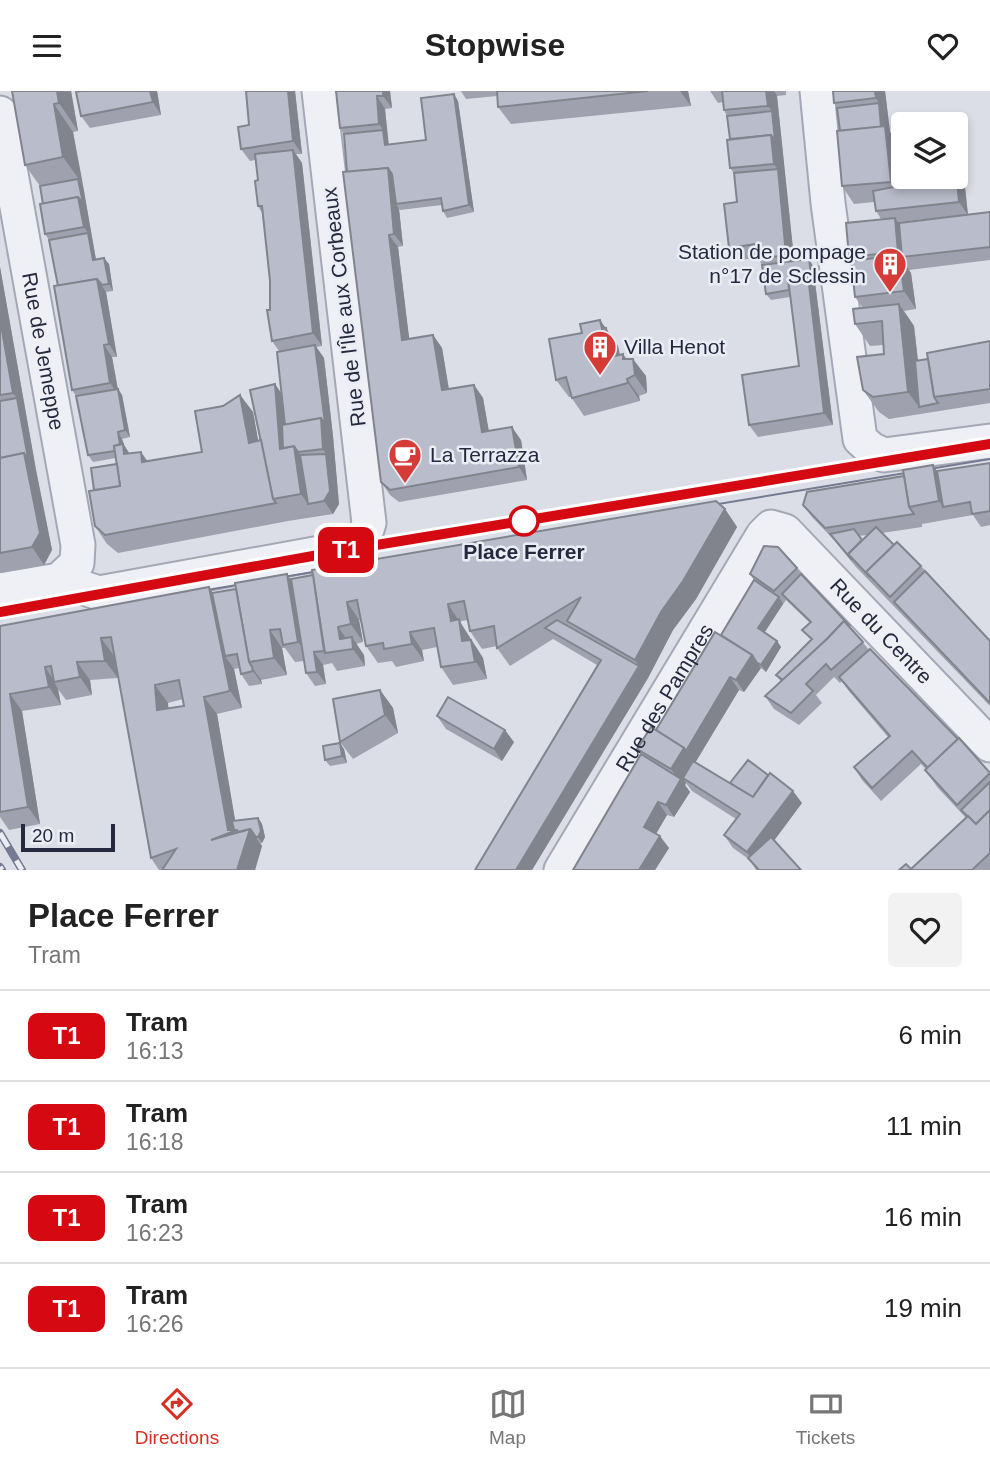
<!DOCTYPE html>
<meta charset="utf-8">
<style>
body{margin:0;font-family:Helvetica,sans-serif;background:#f2f2f2;color:#222;height:100vh;display:flex;flex-direction:column;font-size:26px;white-space:nowrap}
*{box-sizing:border-box;margin:0}
p{font-size:23px;color:#767676}
.icon{flex:none;width:38px;height:38px;fill:none;stroke:currentColor;stroke-width:2;stroke-linecap:round;stroke-linejoin:round}
.map{position:relative;height:779px;overflow:hidden}
.side{display:flex;flex-direction:column;background:#fff;flex:1}
.side>*{flex:none}
.badge{padding:0 14px;border-radius:10px;font-size:24px;line-height:46px}
.fabs{position:absolute;left:891px;top:21px;display:grid;gap:14px}
.fabs a{display:grid;place-items:center;width:77px;height:77px;border-radius:7px;background:#fff;box-shadow:0 4px 10px #0003;font-size:35px}
.scale{position:absolute;left:21px;bottom:18px;width:94px;box-sizing:border-box;padding-left:7px;border:4px solid #25293e;border-top:0;font-size:19px;line-height:24px;white-space:nowrap;color:#25293e;-webkit-text-stroke:5px #ebedf5;paint-order:stroke}
.map>.badge{position:absolute;translate:-50% -50%;box-shadow:0 0 0 4px #fff}
.round{display:grid;place-items:center;flex:none;width:74px;height:74px;border-radius:7px;background:#f2f2f2}
.summary{display:flex;align-items:center;justify-content:space-between;height:119px;padding:0 28px}
h1{font-size:33px;font-weight:800;line-height:52px}
ul{padding:0;list-style:none}
li{display:flex;align-items:center;gap:21px;height:91px;padding:0 28px;border-top:2px solid #e0e0e0}
li div{flex:1}
li b{display:block;font-size:26px}
li em{font-style:normal}
li .badge{min-width:77px;font-weight:700;text-align:center}
header{display:flex;justify-content:space-between;align-items:center;height:91px;padding:0 28px;background:#fff;font-size:32px;font-weight:800}
.tab-bar{display:flex;justify-content:space-around;align-items:center;height:98px;border-top:2px solid #e0e0e0;background:#fff;font-size:19px;color:#767676}
.tab-bar a{display:grid;justify-items:center;gap:4px}
.tab-bar .on{color:#d93025}
.map>svg:first-child{display:block}
.lines{fill:none;stroke-linecap:round;stroke-linejoin:round}
.minor-casing{stroke:#a5a8b4;stroke-width:37}
.minor{stroke:#eef0f5;stroke-width:33}
.tram{stroke:#747a91;stroke-width:2}
.rail-casing{stroke:#747a91;stroke-width:8}
.rail{stroke:#ebedf5;stroke-width:5;stroke-dasharray:16;stroke-linecap:butt}
.wall{fill:#9fa2ae;fill-rule:evenodd}
.shaded-wall{fill:#82848d}
.building{fill:#b9bcca;stroke:#82848d;stroke-width:2;fill-rule:evenodd}
.line-casing{stroke:#fff;stroke-width:16}
.line{stroke:#d50911;stroke-width:10}
.stop-dot{fill:#fff;stroke:#d50911;stroke-width:3.5}
.labels{text-anchor:middle;stroke-width:5;stroke-linejoin:round;paint-order:stroke}
.poi-label{font-size:21px;fill:#25293e;stroke:#ebedf5;text-anchor:start}
.street-label{font-size:21px;fill:#25293e;stroke:#ebedf5}
.stop-label{font-size:21px;font-weight:bold;fill:#25293e;stroke:#ebedf5}
</style>
<header><svg class="icon" aria-label="menu" viewBox="0 0 24 24"><path d="M4 6h16M4 12h16M4 18h16"/></svg>Stopwise<svg class="icon" aria-label="heart" viewBox="0 0 24 24"><path d="M12 20l-8-8c-3-5 5-10 8-4 3-6 11-1 8 4z"/></svg></header>
<div class="map">
<svg width="990" height="779" viewBox="0 0 990 779">
<rect width="100%" height="100%" fill="#dcdee7"/>
<g class="lines">
<defs>
<g id="minor">
<polyline points="817,0 828,112 860,348 871,358 884,364 990,350"/>
<path id="s1" d="M0,22L78,454L77,472L59,489"/>
<path d="M0,499L59,489L99,502L342,458C357,452 365,448 369,432L319,0"/>
<path id="s2" d="M561,779L763,444L771,436L785,440L990,654"/>
</g>
</defs>
<use href="#minor" class="minor-casing"/>
<use href="#minor" class="minor"/>
<g class="tram">
<polyline points="700,416 990,368"/>
<polyline points="189,502 331,478"/>
<polyline points="0,521 390,452 990,353"/>
</g>
<defs>
<g id="rail">
<polyline points="0,742 22,779"/>
<polyline points="0,776 2,779"/>
</g>
</defs>
<use href="#rail" class="rail-casing"/>
<use href="#rail" class="rail"/>
</g>
<g class="wall">
<polygon points="12,0 71,0 78,40 73,41 96,168 109,173 113,200 106,201 117,266 112,266 118,298 122,304 130,346 122,348 124,354 129,363 148,370 202,361 223,315 240,304 253,321 258,350 261,349 275,293 282,304 279,260 272,250 270,190 262,122 258,115 258,89 255,69 250,70 241,58 249,34 246,0 295,0 302,63 296,63 302,72 322,255 316,256 324,267 333,345 339,413 333,423 288,430 118,462 107,453 95,435 94,399 117,373 116,367 93,371 88,364 76,305 72,299 58,195 49,149 45,143 43,113 40,95 25,74"/>
<polygon points="157,0 161,24 90,37 81,25"/>
<polygon points="336,0 390,0 392,17 385,18 389,53 426,49 458,10 474,121 447,127 443,120 442,114 400,119 399,118 403,155 398,156 409,248 433,244 442,257 449,298 474,294 483,307 489,340 521,349 527,389 399,411 390,404 381,391 344,43 340,37"/>
<polygon points="461,0 688,0 691,15 511,33 498,16 497,5 466,8"/>
<polygon points="710,0 786,0 786,4 777,5 794,170 813,175 833,334 758,346 749,334 799,275 790,206 771,209 766,203 762,174 758,167 738,169 729,157 737,111 734,82 730,77 730,48 727,25 724,19 723,11 718,12"/>
<path d="M833,0H885L890,41L898,53L900,78L956,75L964,87L968,124L990,121V169L909,179L911,182L916,218L904,220L914,235L918,270L928,268L990,250V312L889,328L879,321L863,299L884,263V254L870,255L855,233L863,217L855,206L852,170L849,166L881,128L876,120L874,111L854,113L842,95L840,40L837,17L834,12ZM963,124L899,132L898,131Z"/>
<polygon points="0,176 36,379 52,459 44,474 0,482"/>
<polygon points="600,229 618,255 620,264 646,285 647,302 639,305 640,310 584,325 571,306 569,306 556,289 582,242"/>
<path d="M990,372V434L981,436L973,424L922,433V436L882,442L894,454L921,475L990,550V615L856,476L834,449L812,426L803,414L937,380ZM867,444L862,449L859,445Z"/>
<path d="M725,418L737,436L696,508L673,539L648,587L532,779H475L597,574L553,548L510,575L497,557V555L482,558L470,540L468,529L461,530V532L483,567L487,588L453,594L441,576L437,556L422,559L424,570L396,576L392,570L378,572L366,555L361,529H359L363,551L356,553L364,564L365,575L337,580L332,572L323,574L326,593L315,595L306,582L304,570L295,571L285,557H282L287,584L261,589L262,593L249,595L241,583L240,577L234,578L242,617L217,623L235,730L258,727L262,733L265,746L262,752L260,753L262,755L255,779H159L151,767L115,565H114L118,587L90,589L92,604L66,609L58,598L61,614L22,620L40,733L9,739L0,726V535L212,502L291,488ZM183,608L184,615L168,617V612Z"/>
<polygon points="797,477 801,483 849,534 869,559 990,682 990,779 899,779 911,778 966,727 938,697 925,679 926,678 921,673 881,710 862,689 854,676 888,646 848,599 842,590 840,592 834,586 816,604 822,612 799,634 774,618 765,605 781,591 776,584 811,549 802,539 810,532 786,509 764,541 777,550 781,556 766,581 761,577 744,601 739,599 695,672 731,693 802,712 774,749 801,779 756,779 750,769 733,757 724,744 736,728 692,700 686,692 685,694 690,701 674,726 667,724 656,743 669,757 655,779 641,663 637,658 656,639 721,544 754,489 750,483"/>
<polygon points="380,599 393,617 398,642 353,668 340,651"/>
<polygon points="437,625 514,651 502,670 446,638"/>
<polygon points="344,658 347,672 330,675 325,669"/>
</g>
<g class="shaded-wall">
<polygon points="57,0 71,0 78,40 59,12"/>
<polygon points="150,0 157,0 161,24 153,11"/>
<polygon points="288,0 295,0 302,63 293,50"/>
<polygon points="383,0 390,0 392,17 383,5"/>
<polygon points="680,0 688,0 691,15"/>
<polygon points="766,0 774,0 777,5 786,91 774,73 771,44 772,20 768,15"/>
<polygon points="875,0 885,0 890,41 898,53 903,109 891,91 882,41 879,12 876,7"/>
<polygon points="454,3 458,10 474,121 469,114"/>
<polygon points="377,5 385,18 389,60 385,54 383,39 379,33"/>
<polygon points="54,13 73,41 83,94 63,66"/>
<polygon points="293,59 302,72 322,255 313,242"/>
<polygon points="956,75 964,87 968,124 959,111"/>
<polygon points="388,77 397,90 396,113 399,118 403,155 394,143"/>
<polygon points="778,78 786,91 795,176 786,164"/>
<polygon points="78,88 83,94 97,175 93,169 88,142 84,136 78,106"/>
<polygon points="895,127 907,145 902,166 898,161"/>
<polygon points="389,144 398,156 411,262 402,249"/>
<polygon points="899,164 911,182 916,218 904,200"/>
<polygon points="104,167 109,173 113,200 109,193"/>
<polygon points="809,168 813,175 833,334 824,322 808,185"/>
<polygon points="0,176 36,379 52,459 44,474 32,456 24,362 17,307 13,302 0,228"/>
<polygon points="97,188 106,201 117,266 109,253"/>
<polygon points="899,213 914,235 923,315 919,316 908,301"/>
<polygon points="600,229 618,255 624,284 611,266"/>
<polygon points="433,244 442,257 451,312 442,299"/>
<polygon points="104,254 112,266 119,305 110,292"/>
<polygon points="315,254 324,267 333,345 339,413 333,423 324,410 326,363 323,358"/>
<polygon points="623,263 635,280 633,268 646,285 647,302 623,268"/>
<polygon points="627,288 639,305 640,310 628,292"/>
<polygon points="275,293 290,315 294,361 280,358"/>
<polygon points="474,294 483,307 491,354 482,341"/>
<polygon points="118,298 122,304 130,346 125,339"/>
<polygon points="240,304 253,321 262,370 249,352"/>
<polygon points="512,336 521,349 527,389 519,376"/>
<polygon points="118,341 122,348 124,354 135,371 137,381 121,359"/>
<polygon points="294,355 309,377 308,413 301,403"/>
<polygon points="141,361 153,378 142,371"/>
<polygon points="933,374 945,392 943,416 939,410"/>
<polygon points="725,418 737,436 696,508 673,539 648,587 532,779 516,779 639,575 635,569 661,521"/>
<polygon points="287,483 299,501 311,568 298,551"/>
<polygon points="209,496 221,514 225,565 234,578 242,617 230,600"/>
<polygon points="779,506 783,513 763,544 758,537"/>
<polygon points="347,511 359,529 363,551 351,533"/>
<polygon points="448,513 483,567 487,588 462,550 451,530"/>
<polygon points="338,536 351,554 340,548"/>
<polygon points="270,539 282,557 287,584 274,567"/>
<polygon points="410,541 422,559 424,570 412,553"/>
<polygon points="352,546 364,564 365,575 353,558"/>
<polygon points="101,547 114,565 118,587 105,570"/>
<polygon points="777,550 781,556 766,581 761,574"/>
<polygon points="314,561 323,574 326,593 317,581"/>
<polygon points="752,564 761,577 744,601 736,589"/>
<polygon points="77,571 90,589 92,604 80,586"/>
<polygon points="45,576 55,591 54,591 58,598 61,614 49,596"/>
<polygon points="252,576 261,589 262,593 253,580"/>
<polygon points="730,586 739,599 695,672 683,687 686,692 685,694 690,701 674,726 666,714 680,690 671,678"/>
<polygon points="155,594 168,612 170,637 157,619"/>
<polygon points="380,599 393,617 398,642 385,624"/>
<polygon points="10,603 22,620 40,733 28,716"/>
<polygon points="204,606 217,623 237,740 228,739"/>
<polygon points="505,639 514,651 502,670 494,658"/>
<polygon points="340,652 344,658 347,672 342,665"/>
<polygon points="793,700 802,712 756,774 747,761"/>
<polygon points="658,711 667,724 653,748 644,736"/>
<polygon points="258,727 262,733 265,746 262,752 258,746"/>
<polygon points="250,738 262,755 255,779 237,779"/>
<polygon points="660,745 669,757 655,779 639,779"/>
</g>
<g class="building">
<polygon points="12,0 57,0 59,12 54,13 63,66 25,74"/>
<polygon points="81,0 150,0 153,11 81,25 76,1"/>
<polygon points="246,0 288,0 293,50 241,58 238,36 249,34"/>
<polygon points="336,0 383,0 383,5 377,5 379,33 340,37"/>
<polygon points="497,0 648,0 498,16"/>
<polygon points="722,0 766,0 768,15 724,19"/>
<polygon points="833,0 875,0 876,7 834,12"/>
<polygon points="454,3 469,114 443,120 441,107 396,113 392,83 388,77 347,81 344,43 383,39 385,54 426,49 421,7"/>
<polygon points="879,12 881,36 840,40 837,17"/>
<polygon points="772,20 775,49 771,44 730,48 727,25"/>
<polygon points="885,35 891,91 842,95 837,40"/>
<polygon points="771,44 774,73 730,77 727,49"/>
<polygon points="293,59 313,242 272,250 267,219 270,219 270,190 262,115 258,115 255,90 258,89 255,63"/>
<polygon points="388,77 394,143 389,144 402,249 433,244 442,299 474,294 482,341 512,336 519,376 390,399 381,391 343,81"/>
<polygon points="778,78 786,164 758,168 756,153 729,157 724,113 737,111 734,82"/>
<polygon points="893,78 903,78 903,86 956,86 956,79 959,111 876,120 873,100 894,96"/>
<polygon points="78,88 83,112 78,106 43,113 40,95"/>
<polygon points="78,106 84,136 45,143 40,113"/>
<polygon points="990,121 990,156 902,166 899,132"/>
<polygon points="895,127 898,161 849,166 846,132"/>
<polygon points="88,142 93,169 104,167 109,193 102,194 97,188 58,195 49,149"/>
<polygon points="899,164 904,200 855,206 851,170"/>
<polygon points="809,168 812,191 808,185 788,187 789,199 766,203 762,174"/>
<polygon points="808,185 824,322 749,334 742,284 799,275 788,187"/>
<polygon points="97,188 109,253 104,254 110,292 72,299 54,195"/>
<polygon points="899,213 908,301 873,306 863,299 857,266 884,263 882,230 855,233 853,218"/>
<polygon points="0,228 13,302 0,304"/>
<polygon points="600,229 602,238 606,237 611,266 623,263 623,268 633,268 635,284 627,288 628,292 572,307 566,286 556,289 549,248 582,242 580,233"/>
<polygon points="990,250 990,298 934,306 927,262"/>
<polygon points="315,254 325,332 321,327 285,334 277,261"/>
<polygon points="928,268 934,306 938,312 919,316 915,270"/>
<polygon points="275,293 280,358 294,355 301,403 273,408 250,299"/>
<polygon points="118,298 125,339 118,341 120,353 114,355 115,360 88,364 76,305"/>
<polygon points="240,304 249,352 261,349 273,408 276,412 105,444 95,435 89,400 120,395 114,355 123,353 124,363 141,361 142,371 202,361 195,320 223,315"/>
<polygon points="17,307 28,367 24,362 0,367 0,310"/>
<polygon points="321,327 323,358 298,361 294,355 283,357 282,334"/>
<polygon points="24,362 40,442 32,456 0,462 0,367"/>
<polygon points="326,363 330,400 324,410 308,413 300,364"/>
<polygon points="990,372 990,420 972,423 970,411 943,416 937,380"/>
<polygon points="117,373 120,395 94,399 91,377"/>
<polygon points="933,374 939,410 909,416 903,379"/>
<polygon points="904,385 909,416 914,423 825,437 803,414 807,401"/>
<polygon points="716,410 725,418 683,490 661,521 635,569 567,530 581,506 497,557 494,535 470,540 464,510 448,513 451,530 459,528 462,550 471,549 475,571 441,576 434,537 410,541 412,553 384,558 383,552 366,555 357,509 347,511 351,533 338,536 340,548 352,546 353,558 325,562 312,479"/>
<polygon points="876,436 894,454 866,481 870,486 848,463"/>
<polygon points="854,438 862,449 848,463 852,469 830,443"/>
<polygon points="897,451 921,475 890,506 866,481"/>
<polygon points="764,455 778,456 797,477 774,500 750,483"/>
<polygon points="925,480 990,550 990,612 894,511"/>
<polygon points="287,483 298,551 283,554 280,538 270,539 274,567 249,571 235,492"/>
<polygon points="801,483 849,534 848,534 844,530 827,548 783,589 776,584 812,548 802,539 811,531 782,503"/>
<polygon points="313,484 324,560 314,561 317,581 306,582 291,488"/>
<polygon points="754,489 779,506 758,537 777,550 761,574 757,572 752,564 721,544"/>
<path d="M209,496L230,600L204,606L228,739H237L211,749L250,738L237,779H162L176,758L151,767L111,546L101,547L105,570L77,571L80,586L54,591L51,575L45,576L49,596L10,603L28,716L0,721V535ZM179,589L184,615L157,619L155,594Z"/>
<polygon points="236,498 249,571 252,576 253,580 241,583 237,563 225,565 212,502"/>
<polygon points="557,529 639,575 516,779 475,779 601,569 545,537"/>
<polygon points="844,530 863,551 831,579 826,573 806,593 813,600 791,622 765,605 827,548"/>
<polygon points="715,541 752,564 736,589 730,586 686,660 684,657 656,639"/>
<polygon points="870,558 958,648 928,677 912,660 872,697 854,676 890,645 839,586"/>
<polygon points="380,599 385,624 340,651 333,608"/>
<polygon points="448,606 505,639 494,658 437,625"/>
<polygon points="651,636 684,657 671,678 637,658"/>
<polygon points="959,647 990,682 957,714 925,679"/>
<polygon points="340,652 342,665 325,669 323,655"/>
<polygon points="641,663 681,688 666,714 658,711 644,736 660,745 639,779 573,779"/>
<polygon points="748,669 768,684 753,706 730,692"/>
<polygon points="693,670 753,706 770,682 793,700 747,761 724,744 740,723 683,687"/>
<polygon points="990,691 990,719 976,733 961,719"/>
<polygon points="990,719 990,762 972,779 899,779 906,773 911,778 968,725 976,733"/>
<polygon points="258,727 261,740 258,746 256,746 250,738 238,741 237,739 234,739 232,730"/>
<polygon points="771,746 801,779 759,779 748,767"/>
</g>
<g class="lines">
<defs>
<polyline id="line" points="0,521 346,459 990,353"/>
</defs>
<use href="#line" class="line-casing"/>
<use href="#line" class="line"/>
</g>
<defs>
<symbol id="building-pin" viewBox="-11 -11 22 30"><path d="M0 17L-7.5 6A9.5 9.5 0 1 1 7.5 6Z" fill="#d53c37" stroke="#ebedf5"/><path d="M-4-6H4V6H1V3H-1V6H-4ZM-2.5-4.3h1.7v1.8h-1.7ZM.8-4.3h1.7v1.8H.8ZM-2.5-1h1.7V.8h-1.7ZM.8-1h1.7V.8H.8Z" fill="#fff"/></symbol>
<symbol id="cafe-pin" viewBox="-11 -11 22 30"><path d="M0 17L-7.5 6A9.5 9.5 0 1 1 7.5 6Z" fill="#d53c37" stroke="#ebedf5"/><path d="M-5.5-4.5H6V0H3Q3 3.5 0 3.5H-2.5Q-5.5 3.5-5.5 0ZM3-3.2v2h1.7v-2ZM-6 4.5H4V6H-6Z" fill="#fff"/></symbol>
</defs>
<g fill-rule="evenodd">
<use href="#building-pin" x="871" y="154" width="38" height="52"/>
<use href="#building-pin" x="581" y="237" width="38" height="52"/>
<use href="#cafe-pin" x="386" y="345" width="38" height="52"/>
</g>
<circle class="stop-dot" cx="524" cy="430" r="14"/>
<g class="labels">
<g class="poi-label">
<text x="866" y="168" text-anchor="end">Station de pompage<tspan x="866" dy="24">n°17 de Sclessin</tspan></text>
<text x="624" y="263">Villa Henot</text>
<text x="430" y="371">La Terrazza</text>
</g>
<g class="street-label">
<text transform="translate(344 216) rotate(-97)" y="7">Rue de l'Île aux Corbeaux</text>
<text dy="7" stroke="none"><textPath href="#s1" startOffset="242">Rue de Jemeppe</textPath></text>
<text dy="7" stroke="none"><textPath href="#s2" startOffset="556">Rue du Centre</textPath></text>
<text dy="7" stroke="none"><textPath href="#s2" startOffset="201">Rue des Pampres</textPath></text>
</g>
<g class="stop-label">
<text x="524" y="468">Place Ferrer</text>
</g>
</g>
</svg>
<div class="fabs">
<a><svg class="icon" aria-label="layers" viewBox="0 0 24 24"><path d="M12 4l9 5-9 5-9-5zM3 14l9 5 9-5"/></svg></a>
</div>
<div class="scale">20 m</div>
<b class="badge" style="left:346px;top:459px;background:#d50911;color:#fff">T1</b>
</div>
<section class="side">
<div class="summary"><div><h1>Place Ferrer</h1><p>Tram</p></div><a class="round"><svg class="icon" aria-label="heart" viewBox="0 0 24 24"><path d="M12 20l-8-8c-3-5 5-10 8-4 3-6 11-1 8 4z"/></svg></a></div>
<ul>
<li><span class="badge" style="background:#d50911;color:#fff">T1</span><div><b>Tram</b><p>16:13</p></div><em>6 min</em></li>
<li><span class="badge" style="background:#d50911;color:#fff">T1</span><div><b>Tram</b><p>16:18</p></div><em>11 min</em></li>
<li><span class="badge" style="background:#d50911;color:#fff">T1</span><div><b>Tram</b><p>16:23</p></div><em>16 min</em></li>
<li><span class="badge" style="background:#d50911;color:#fff">T1</span><div><b>Tram</b><p>16:26</p></div><em>19 min</em></li>
</ul>
</section>
<nav class="tab-bar">
<a class="on"><svg class="icon" aria-label="directions" viewBox="0 0 24 24"><path d="M12 3l9 9-9 9-9-9zM9 14v-3h6M13 9l2 2-2 2"/></svg>Directions</a>
<a><svg class="icon" aria-label="map" viewBox="0 0 24 24"><path d="M3 6l6-2 6 2 6-2v14l-6 2-6-2-6 2zM9 4v14M15 6v14"/></svg>Map</a>
<a><svg class="icon" aria-label="tickets" viewBox="0 0 24 24"><path d="M3 7h18v10H3zM15 7v10"/></svg>Tickets</a>
</nav>
